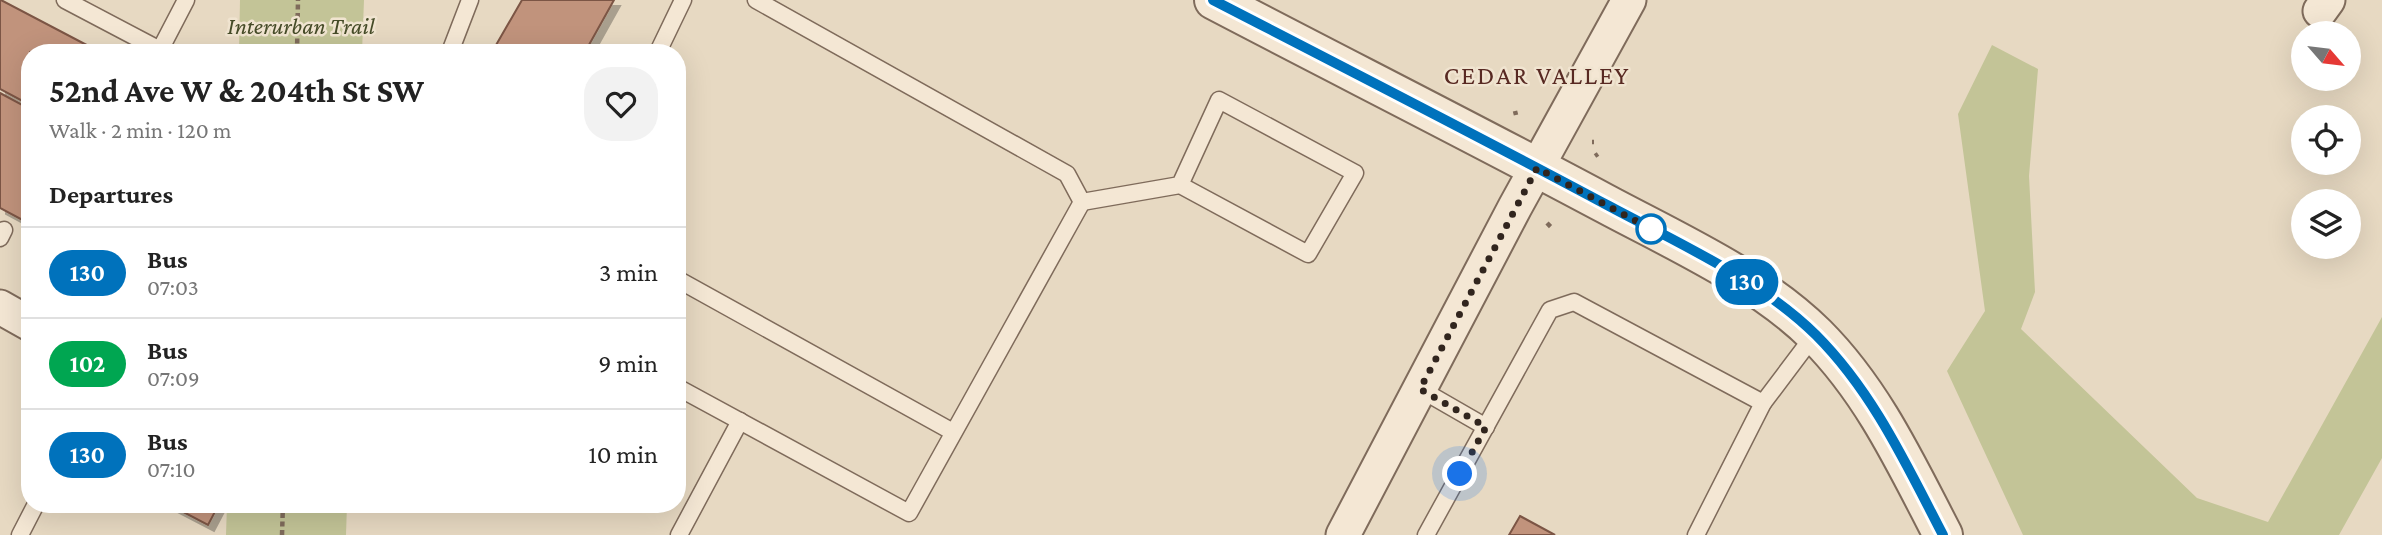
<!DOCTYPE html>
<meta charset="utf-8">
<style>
body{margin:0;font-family:"Crimson Pro",serif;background:#f2f2f2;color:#222;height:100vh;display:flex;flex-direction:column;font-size:26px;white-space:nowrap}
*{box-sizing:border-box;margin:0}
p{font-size:23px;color:#767676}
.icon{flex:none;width:38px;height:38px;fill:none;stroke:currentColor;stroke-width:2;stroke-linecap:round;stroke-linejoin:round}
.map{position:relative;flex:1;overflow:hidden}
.side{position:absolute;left:21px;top:44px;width:665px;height:469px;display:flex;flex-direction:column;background:#fff;border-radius:28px;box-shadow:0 7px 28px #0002}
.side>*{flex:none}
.badge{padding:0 14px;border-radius:23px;font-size:24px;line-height:46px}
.needle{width:46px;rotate:118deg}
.buttons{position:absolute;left:2291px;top:21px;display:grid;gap:14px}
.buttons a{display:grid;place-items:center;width:70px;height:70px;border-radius:50%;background:#fff;box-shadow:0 7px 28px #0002;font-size:35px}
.you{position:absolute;width:35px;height:35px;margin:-18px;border:5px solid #fff;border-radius:50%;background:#1a73e8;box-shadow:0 0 0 10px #1a73e833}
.map>.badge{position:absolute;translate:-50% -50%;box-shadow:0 0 0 4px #fff}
h2{padding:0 28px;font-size:26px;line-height:63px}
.round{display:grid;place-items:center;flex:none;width:74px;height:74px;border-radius:28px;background:#f2f2f2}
.overview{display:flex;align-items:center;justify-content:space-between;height:119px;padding:0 28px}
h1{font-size:33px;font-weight:700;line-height:52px}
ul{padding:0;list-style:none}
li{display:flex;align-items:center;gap:21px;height:91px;padding:0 28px;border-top:2px solid #e0e0e0}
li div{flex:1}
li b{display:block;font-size:26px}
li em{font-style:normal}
li .badge{min-width:77px;font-weight:700;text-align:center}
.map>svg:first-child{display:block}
.green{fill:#c3c497}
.building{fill:#c1937c;stroke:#7b5544;stroke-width:2;filter:url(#shadow)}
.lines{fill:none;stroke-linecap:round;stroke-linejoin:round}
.service-casing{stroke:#7f6b5b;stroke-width:19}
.minor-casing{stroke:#7f6b5b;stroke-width:37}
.tertiary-casing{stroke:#7f6b5b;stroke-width:42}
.path{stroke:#7f6b5b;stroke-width:4.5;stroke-dasharray:5 3.5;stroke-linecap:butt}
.service{stroke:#f4e7d4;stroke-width:16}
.minor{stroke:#f4e7d4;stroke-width:33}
.tertiary{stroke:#f4e7d4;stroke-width:38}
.line-casing{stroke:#fff;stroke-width:16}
.line{stroke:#0072bc;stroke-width:10}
.walk{stroke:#31251e;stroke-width:7;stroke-dasharray:0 12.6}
.stop-dot{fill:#fff;stroke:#0072bc;stroke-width:3.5}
.labels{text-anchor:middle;stroke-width:5;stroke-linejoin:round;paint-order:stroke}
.park-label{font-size:24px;font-style:italic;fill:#454b27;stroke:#f0e4d0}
.neighbourhood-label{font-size:26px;letter-spacing:2px;fill:#582922;stroke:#f0e4d0}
</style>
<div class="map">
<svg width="2382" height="535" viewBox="0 0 2382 535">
<defs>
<filter id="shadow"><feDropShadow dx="6" dy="6" stdDeviation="0" flood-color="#0004"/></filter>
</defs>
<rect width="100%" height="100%" fill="#e7d9c2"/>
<g class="green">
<polygon points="240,0 364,0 362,52 239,52"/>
<polygon points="1992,45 2038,69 2029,176 2035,292 2021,329 2197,498 2268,522 2382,317 2382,458 2339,535 2023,535 1947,371 1985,311 1958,114"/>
<polygon points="227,504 347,504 346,535 226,535"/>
</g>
<g class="building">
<polygon points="0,0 1,0 100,52 30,52 30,105 0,89"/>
<polygon points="522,0 614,0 585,52 492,52"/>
<polygon points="0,93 30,109 30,224 0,208"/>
<polygon points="168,504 219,504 208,525"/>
<polygon points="1520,516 1555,535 1509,535"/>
</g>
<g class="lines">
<defs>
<g id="service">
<polyline points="65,0 160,50 186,0"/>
<polyline points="450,52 470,0"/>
<polyline points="658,52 683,0"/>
<polyline points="1082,202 1180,185 1308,254 1355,173 1219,100 1180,185"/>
<polyline points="0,238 4,230"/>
<polyline points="677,279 953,432"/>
<polyline points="677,387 909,513 1082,202 1067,174 756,0"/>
<polyline points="1420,389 1486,427"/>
<polyline points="20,535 36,504"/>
<polyline points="679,535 740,421"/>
<polyline points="1426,535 1550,310 1574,302 1763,403"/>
<polyline points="1696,535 1763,403 1815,334"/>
</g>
<g id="minor">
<polyline points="2320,11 2328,0"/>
<polyline points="0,307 30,324"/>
<polyline points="1343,535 1515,207 1629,0"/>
</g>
<path id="tertiary" d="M1214,0C1344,68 1475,134 1604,203C1673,240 1760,279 1816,335C1873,392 1906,464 1943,535"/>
</defs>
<use href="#service" class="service-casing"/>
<use href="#minor" class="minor-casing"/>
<use href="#tertiary" class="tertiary-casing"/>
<g class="path">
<polyline points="297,52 298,0"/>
<polyline points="1515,111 1516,115"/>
<polyline points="1592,142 1594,142"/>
<polyline points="1595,156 1598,154"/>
<polyline points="1547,223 1551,227"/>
<polyline points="282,535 283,504"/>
</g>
<use href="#service" class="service"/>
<use href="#minor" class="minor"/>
<use href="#tertiary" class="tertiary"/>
</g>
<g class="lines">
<defs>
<path id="line" d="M1213,0C1345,68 1478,136 1609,206C1676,242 1761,280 1816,335C1873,392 1906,464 1943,535"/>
</defs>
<use href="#line" class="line-casing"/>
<use href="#line" class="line"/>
<polyline class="walk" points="1460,474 1486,427 1420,389 1537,168 1651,229"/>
</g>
<circle class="stop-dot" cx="1651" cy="229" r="14"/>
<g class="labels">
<g class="park-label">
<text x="301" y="34">Interurban Trail</text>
</g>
<g class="neighbourhood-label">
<text x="1537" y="84">CEDAR VALLEY</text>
</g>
</g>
</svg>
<div class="buttons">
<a><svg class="needle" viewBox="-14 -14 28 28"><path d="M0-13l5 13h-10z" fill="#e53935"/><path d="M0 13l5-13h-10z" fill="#767676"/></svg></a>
<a><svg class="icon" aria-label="locate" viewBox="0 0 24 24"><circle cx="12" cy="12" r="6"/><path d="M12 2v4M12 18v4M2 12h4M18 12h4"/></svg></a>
<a><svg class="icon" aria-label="layers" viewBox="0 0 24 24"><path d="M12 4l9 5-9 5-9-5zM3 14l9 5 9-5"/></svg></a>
</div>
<div class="you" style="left:1460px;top:474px"></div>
<b class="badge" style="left:1747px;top:282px;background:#0072bc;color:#fff">130</b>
<section class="side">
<div class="overview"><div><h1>52nd Ave W &amp; 204th St SW</h1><p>Walk · 2 min · 120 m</p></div><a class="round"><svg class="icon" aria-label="heart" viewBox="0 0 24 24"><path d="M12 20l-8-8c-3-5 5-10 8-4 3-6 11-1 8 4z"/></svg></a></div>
<h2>Departures</h2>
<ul>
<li><span class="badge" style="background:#0072bc;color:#fff">130</span><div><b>Bus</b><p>07:03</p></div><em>3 min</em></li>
<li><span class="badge" style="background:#00a651;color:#fff">102</span><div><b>Bus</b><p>07:09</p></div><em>9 min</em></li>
<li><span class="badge" style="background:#0072bc;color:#fff">130</span><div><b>Bus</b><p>07:10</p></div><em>10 min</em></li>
</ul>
</section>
</div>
